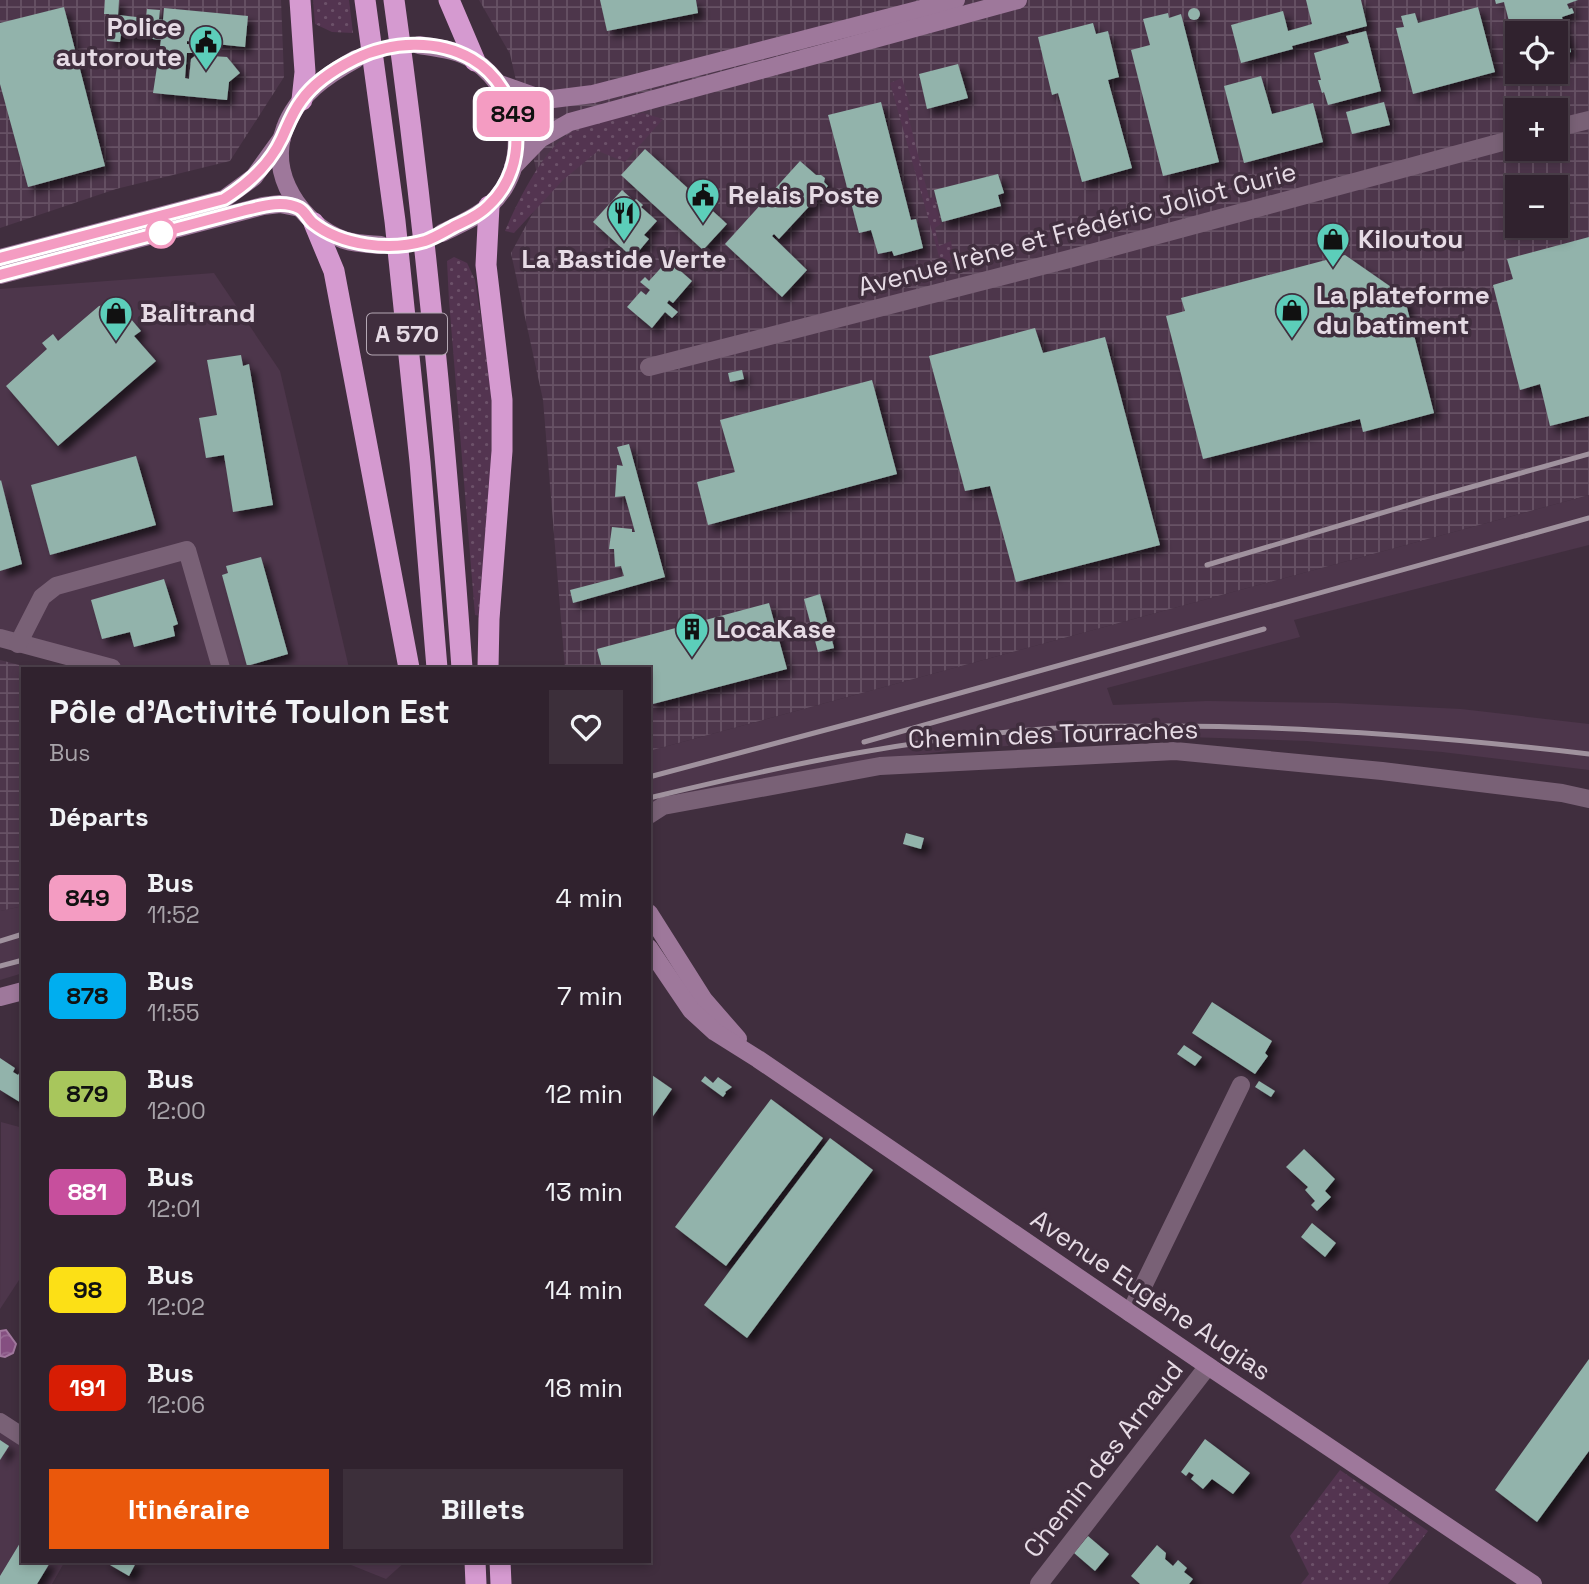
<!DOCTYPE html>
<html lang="fr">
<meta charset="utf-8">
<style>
body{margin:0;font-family:"Space Grotesk",sans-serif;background:#3c2f3a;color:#f1f3f6;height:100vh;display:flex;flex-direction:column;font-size:26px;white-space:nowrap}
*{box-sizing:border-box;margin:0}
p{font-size:23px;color:#a8a4aa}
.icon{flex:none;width:38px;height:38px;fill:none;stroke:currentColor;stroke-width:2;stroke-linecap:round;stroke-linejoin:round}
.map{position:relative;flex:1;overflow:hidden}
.panel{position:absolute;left:21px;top:667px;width:630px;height:896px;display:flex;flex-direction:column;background:#30222e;border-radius:0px;box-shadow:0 4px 10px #0003,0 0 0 2px #4b3f4a}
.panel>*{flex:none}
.badge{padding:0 14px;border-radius:10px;font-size:24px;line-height:46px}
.tools{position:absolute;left:1505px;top:21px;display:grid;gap:14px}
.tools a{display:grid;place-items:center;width:63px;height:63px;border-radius:0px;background:#30222e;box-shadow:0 4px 10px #0003,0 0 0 2px #4b3f4a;font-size:35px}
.map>.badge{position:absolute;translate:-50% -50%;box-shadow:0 0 0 4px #fff}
h2{padding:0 28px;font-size:26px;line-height:63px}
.round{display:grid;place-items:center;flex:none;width:74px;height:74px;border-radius:0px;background:#3c2f3a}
.overview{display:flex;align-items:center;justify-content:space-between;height:119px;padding:0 28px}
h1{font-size:33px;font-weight:600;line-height:52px}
.action{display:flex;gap:14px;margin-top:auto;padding:14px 28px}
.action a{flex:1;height:80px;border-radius:0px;background:#ea580c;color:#fff;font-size:28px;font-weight:600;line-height:80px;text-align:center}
.action a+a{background:#3c2f3a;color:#f1f3f6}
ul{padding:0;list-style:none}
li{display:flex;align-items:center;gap:21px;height:98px;padding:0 28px}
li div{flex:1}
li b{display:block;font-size:26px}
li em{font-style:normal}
li .badge{min-width:77px;font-weight:700;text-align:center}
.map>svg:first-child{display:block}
.built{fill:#4d364b}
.industrial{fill:url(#industrial-grid);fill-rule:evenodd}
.grass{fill:url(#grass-dots)}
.water{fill:url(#water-waves);stroke:#a2799f;stroke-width:2}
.building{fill:#92b3ab;filter:url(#shadow)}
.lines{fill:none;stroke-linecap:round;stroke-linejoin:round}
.minor{stroke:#796176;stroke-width:18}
.tertiary{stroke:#796176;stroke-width:18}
.secondary{stroke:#9e789b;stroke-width:18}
.motorway{stroke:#d59ad0;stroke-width:21}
.rail{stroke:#a0929e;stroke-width:5}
.line-casing{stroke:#fff;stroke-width:16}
.line{stroke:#f49cc2;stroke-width:10}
.stop-dot{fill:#fff;stroke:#f49cc2;stroke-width:3.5}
.labels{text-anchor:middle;stroke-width:7;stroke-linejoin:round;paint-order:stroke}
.shield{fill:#402e3e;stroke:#b4a7b3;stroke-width:2}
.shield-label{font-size:24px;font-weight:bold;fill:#e6dbe5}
.poi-label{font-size:26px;font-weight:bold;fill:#e6dbe5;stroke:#402e3e;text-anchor:start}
.street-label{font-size:26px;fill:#e6dbe5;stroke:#402e3e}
</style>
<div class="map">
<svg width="1589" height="1584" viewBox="0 0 1589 1584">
<defs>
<pattern id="industrial-grid" width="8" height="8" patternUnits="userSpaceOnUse" patternTransform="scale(1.75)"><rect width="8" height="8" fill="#4d364b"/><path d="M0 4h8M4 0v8" fill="none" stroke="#675265"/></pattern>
<pattern id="grass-dots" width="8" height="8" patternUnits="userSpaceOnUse" patternTransform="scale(1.75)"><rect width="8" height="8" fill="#533450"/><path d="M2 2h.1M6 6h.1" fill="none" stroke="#6c5169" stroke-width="1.8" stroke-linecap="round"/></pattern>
<pattern id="water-waves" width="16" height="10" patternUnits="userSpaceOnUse" patternTransform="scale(1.75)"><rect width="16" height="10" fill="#854f81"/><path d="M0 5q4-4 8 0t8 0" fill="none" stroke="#966893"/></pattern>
<filter id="shadow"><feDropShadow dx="6" dy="6" stdDeviation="3.5" flood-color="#0009"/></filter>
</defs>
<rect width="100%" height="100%" fill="#402e3e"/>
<g class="built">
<polygon points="214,273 280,371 349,668 90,668 0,635 0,289"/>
<polygon points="1589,495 1589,545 1294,620 1300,637 1107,688 1113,705 1207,701 1337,703 1461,709 1589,724 1589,770 1442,752 1307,741 1187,737 1076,741 965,749 856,762 735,784 649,805 649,751"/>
<polygon points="23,906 23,973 0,980 0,911"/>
<polygon points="1,1122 23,1128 23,1274 0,1309"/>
<polygon points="0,1427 23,1441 23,1561 65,1561 52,1584 0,1584"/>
<polygon points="341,1561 406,1561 386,1579"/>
</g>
<g class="industrial">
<polygon points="0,0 281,0 284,77 230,161 116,189 0,228"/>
<path d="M479,0H1589V495L649,751V668H565L543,400L511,253L542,196L510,54ZM1517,33H1556V72H1517ZM1517,110H1556V149H1517ZM1517,187H1556V226H1517Z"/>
<polygon points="0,660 31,668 23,668 23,906 0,911"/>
</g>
<g class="grass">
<polygon points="313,0 349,0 353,33 332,32 315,24"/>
<polygon points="902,78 911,110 907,111 929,198 934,197 941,224 935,228 939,246 951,241 954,260 942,267 890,83"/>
<path d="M643,113L663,119L625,162L598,151L563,180L514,233L505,231C518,201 542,151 570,133C590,120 621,118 643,113Z"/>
<polygon points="454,257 467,263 475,280 491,381 491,464 481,616 475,615 449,301 447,261"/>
<polygon points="1340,1470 1428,1531 1388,1584 1301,1584 1309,1574 1290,1536"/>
</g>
<polygon class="water" points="6,1330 16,1344 13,1353 5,1357 0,1356 0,1331"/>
<g class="building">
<polygon points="105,0 119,0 118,15 146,18 147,9 160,10 159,19 163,20 164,8 248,16 245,47 187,41 187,44 196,45 197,50 195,53 187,53 185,78 189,79 191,59 196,55 227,57 240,73 229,82 227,100 153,93 161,40 121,35 120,42 107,41 109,14 104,14"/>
<polygon points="600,0 696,0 698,13 607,31"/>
<polygon points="1306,0 1361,0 1367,26 1292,46 1293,49 1241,63 1231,25 1283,11 1288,31 1312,24"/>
<polygon points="1495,0 1578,0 1567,4 1569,9 1572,8 1574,13 1562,17 1571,52 1556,56 1556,33 1517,33 1516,48 1504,2 1496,4"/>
<polygon points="64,7 105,166 28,187 0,84 0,23"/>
<polygon points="1478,7 1495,72 1413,94 1396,28 1404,27 1401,16 1415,13 1418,23"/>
<circle cx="1194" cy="14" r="6"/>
<polygon points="1168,13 1169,18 1181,14 1219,162 1163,176 1131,50 1150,45 1143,19"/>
<polygon points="1093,23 1096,34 1108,31 1119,77 1108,80 1132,168 1082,182 1058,93 1052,95 1038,37"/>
<polygon points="1366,31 1381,91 1328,105 1324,92 1322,93 1318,80 1321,80 1314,53 1349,43 1346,36"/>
<polygon points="958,64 968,98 927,109 919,74"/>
<polygon points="1261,76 1272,114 1313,103 1323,142 1244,163 1224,86"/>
<polygon points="881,102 911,220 916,219 923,248 894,256 892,251 878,254 871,230 859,233 828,115"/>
<polygon points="1384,102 1390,125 1352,134 1346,112"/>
<polygon points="645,149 727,224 703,250 621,175"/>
<polygon points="800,161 816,175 821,175 825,178 824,182 828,186 779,239 774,234 772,236 807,270 782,297 725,244"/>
<polygon points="998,174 1004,193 998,195 1001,206 942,222 934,190"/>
<polygon points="622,190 634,201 636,199 643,205 641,207 657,221 644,235 649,239 633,258 593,222"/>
<polygon points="1589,237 1589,416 1550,426 1540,384 1520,390 1493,285 1513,279 1507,259"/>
<polygon points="1345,255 1404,296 1434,413 1363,432 1360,419 1203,459 1166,316 1185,311 1181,298"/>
<polygon points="668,260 692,281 673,303 669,300 667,303 678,312 672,318 665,312 652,328 627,307 641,291 646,295 650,290 640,282 645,277 649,281"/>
<polygon points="104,305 109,307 125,325 131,319 141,331 134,336 156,361 58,446 6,386 47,349 42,343 53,334 58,341 99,306"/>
<polygon points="1035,328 1043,353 1105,337 1160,545 1016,582 990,486 965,491 929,356"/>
<polygon points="241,355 243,366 249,364 273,505 233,512 224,455 206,458 199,418 217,415 207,360"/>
<polygon points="742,370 744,379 730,382 728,373"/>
<polygon points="872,380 897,474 708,525 697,482 735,472 720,420"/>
<polygon points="629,444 665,577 573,603 570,590 624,576 621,566 615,567 614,549 609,549 612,527 632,529 632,532 635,532 625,496 615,497 617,465 623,466 617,447"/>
<polygon points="136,456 156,525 50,555 31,485"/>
<polygon points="1,480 22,564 0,571 0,481"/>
<polygon points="261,557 288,654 247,666 222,575 228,573 226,566"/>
<polygon points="164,579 178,624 173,626 175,636 134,647 130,632 102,639 91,600"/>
<polygon points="820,594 834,648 818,652 804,599"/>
<polygon points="769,603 787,669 649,705 649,668 602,668 597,649"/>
<polygon points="906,833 924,838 921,849 903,844"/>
<polygon points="1212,1002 1272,1041 1265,1053 1268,1056 1255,1074 1192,1033"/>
<polygon points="1184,1045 1202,1057 1195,1066 1177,1054"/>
<polygon points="0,1058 15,1068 13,1072 18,1075 23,1068 23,1104 0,1090"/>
<polygon points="649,1073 672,1089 649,1122"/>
<polygon points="705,1076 713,1083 718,1077 732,1087 725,1092 726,1093 723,1097 701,1081"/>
<polygon points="1259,1081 1275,1091 1271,1097 1255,1087"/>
<polygon points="771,1099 823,1138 726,1266 675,1227"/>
<polygon points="830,1138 873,1170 747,1338 704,1305"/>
<polygon points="1304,1149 1335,1179 1325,1191 1331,1197 1317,1211 1311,1205 1315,1201 1305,1190 1308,1187 1286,1167"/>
<polygon points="1312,1223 1336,1243 1325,1257 1301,1237"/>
<polygon points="1589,1359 1589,1451 1537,1522 1495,1490"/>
<polygon points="1205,1439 1250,1473 1233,1494 1212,1479 1203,1489 1191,1479 1194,1475 1189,1472 1186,1476 1181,1472"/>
<polygon points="0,1440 9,1446 0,1460"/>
<polygon points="1088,1536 1109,1554 1095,1571 1074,1553"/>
<polygon points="23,1538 23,1561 51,1561 37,1584 0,1584 0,1576"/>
<polygon points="1157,1545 1166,1553 1165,1559 1173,1566 1178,1560 1187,1568 1184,1572 1193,1579 1189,1584 1140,1584 1131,1576"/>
<polygon points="103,1561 137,1561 129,1576"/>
</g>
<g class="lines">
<g class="minor">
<polyline points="0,638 112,668"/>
<polyline points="18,644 42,597 56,586 187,550 221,668"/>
<polyline points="649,815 663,806 880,766 1175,751 1382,771 1562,793 1589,799"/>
<polyline points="1130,1313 1241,1085"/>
<polyline points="0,1422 23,1437"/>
<polyline points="1039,1584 1208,1366"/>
</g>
<g class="tertiary">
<polyline points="1556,128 1589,120"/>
<polyline points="649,367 1069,259 1517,138"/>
</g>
<g class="secondary">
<path d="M419,45C438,48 459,50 475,61C522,94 533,166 489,206C476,218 458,225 442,233"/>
<path d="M356,59C327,75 297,95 285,128C267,174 301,224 344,240C356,244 369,244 381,245"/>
<polyline points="497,83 545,100 593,94 956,0"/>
<polyline points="513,167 540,139 570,122 1018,0"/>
<polyline points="0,258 224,199 254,177 282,138"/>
<polyline points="0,275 263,206 280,204 300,208"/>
<polyline points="649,913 704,1000 738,1039"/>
<polyline points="649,948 691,1010 715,1032 758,1059 1208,1366 1533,1584"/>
<polyline points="0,997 23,991"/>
</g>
<g class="motorway">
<polyline points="300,0 305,72 302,100"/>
<polyline points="365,0 395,221 420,462 437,668"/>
<path d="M394,0C425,222 446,445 462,668"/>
<polyline points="449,0 475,61"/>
<polyline points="314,223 334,271 409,668"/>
<polyline points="488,668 489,619 502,451 502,400 486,265 489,206"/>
<polyline points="475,1561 476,1584"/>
<polyline points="500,1561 501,1584"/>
</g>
<g class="rail">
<polyline points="1207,565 1432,498 1589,454"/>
<polyline points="864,742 1264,629"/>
<polyline points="649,777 863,720 1589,518"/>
<path d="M649,798C785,765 916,737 1056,728C1087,725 1119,727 1151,726C1297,725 1444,737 1589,754"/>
<polyline points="0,941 23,934"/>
<polyline points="0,966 23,960"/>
</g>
</g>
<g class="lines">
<defs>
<path id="line" d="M0,258L224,199C248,184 270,164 282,138C288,125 292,113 301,101C314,82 335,69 355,59C391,41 437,39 472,59C523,89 532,165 489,205C480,215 465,221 453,227C444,232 434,238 425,241C390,251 342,246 313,223C308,219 305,211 299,208C282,199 259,207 242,211L0,275"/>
</defs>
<use href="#line" class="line-casing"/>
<use href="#line" class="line"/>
</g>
<defs>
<symbol id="civic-pin" viewBox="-11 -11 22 30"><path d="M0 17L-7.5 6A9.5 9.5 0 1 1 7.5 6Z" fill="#5cceba" stroke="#402e3e"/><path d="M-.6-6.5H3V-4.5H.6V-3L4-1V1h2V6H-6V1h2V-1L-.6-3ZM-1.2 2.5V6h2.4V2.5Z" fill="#111"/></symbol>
<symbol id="restaurant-pin" viewBox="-11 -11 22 30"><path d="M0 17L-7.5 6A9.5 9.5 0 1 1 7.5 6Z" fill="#5cceba" stroke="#402e3e"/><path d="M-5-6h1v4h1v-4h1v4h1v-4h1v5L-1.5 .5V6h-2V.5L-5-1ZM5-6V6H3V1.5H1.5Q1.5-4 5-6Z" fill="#111"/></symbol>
<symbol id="shop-pin" viewBox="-11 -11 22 30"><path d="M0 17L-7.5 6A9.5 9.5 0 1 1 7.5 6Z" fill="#5cceba" stroke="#402e3e"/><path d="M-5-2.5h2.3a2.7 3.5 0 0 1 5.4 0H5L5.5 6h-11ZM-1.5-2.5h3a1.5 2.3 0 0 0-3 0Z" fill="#111"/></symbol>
<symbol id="building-pin" viewBox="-11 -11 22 30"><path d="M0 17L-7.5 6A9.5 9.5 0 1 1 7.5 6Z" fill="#5cceba" stroke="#402e3e"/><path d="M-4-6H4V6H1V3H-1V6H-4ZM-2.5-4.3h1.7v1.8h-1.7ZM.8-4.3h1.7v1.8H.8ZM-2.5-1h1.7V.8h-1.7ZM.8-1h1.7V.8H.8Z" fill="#111"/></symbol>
</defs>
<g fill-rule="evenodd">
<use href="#civic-pin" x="187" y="23" width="38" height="52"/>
<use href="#civic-pin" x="684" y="176" width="38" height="52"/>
<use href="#restaurant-pin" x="605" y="194" width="38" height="52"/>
<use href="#shop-pin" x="1314" y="220" width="38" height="52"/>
<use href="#shop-pin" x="1273" y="291" width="38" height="52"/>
<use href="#shop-pin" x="97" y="294" width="38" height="52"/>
<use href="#building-pin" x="673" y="610" width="38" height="52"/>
</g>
<circle class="stop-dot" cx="161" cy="233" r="14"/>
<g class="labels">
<rect class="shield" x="367" y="313.5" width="80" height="41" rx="5"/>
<g class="shield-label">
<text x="407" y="342">A 570</text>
</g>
<g class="poi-label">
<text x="182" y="36" text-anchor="end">Police<tspan x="182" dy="30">autoroute</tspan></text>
<text x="728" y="204">Relais Poste</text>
<text x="1358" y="248">Kiloutou</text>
<text x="624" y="268" text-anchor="middle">La Bastide Verte</text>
<text x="1316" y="304">La plateforme<tspan x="1316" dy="30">du batiment</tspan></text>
<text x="140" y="322">Balitrand</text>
<text x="716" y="638">LocaKase</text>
</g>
<g class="street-label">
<text transform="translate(1077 229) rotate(-15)" y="9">Avenue Irène et Frédéric Joliot Curie</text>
<text transform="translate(1053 734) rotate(-2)" y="9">Chemin des Tourraches</text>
<text transform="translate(1151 1295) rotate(34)" y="9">Avenue Eugène Augias</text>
<text transform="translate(1103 1459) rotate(-52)" y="9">Chemin des Arnaud</text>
</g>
</g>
</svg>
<div class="tools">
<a><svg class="icon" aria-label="locate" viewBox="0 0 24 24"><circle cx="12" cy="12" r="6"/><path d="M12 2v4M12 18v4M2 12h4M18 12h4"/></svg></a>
<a>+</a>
<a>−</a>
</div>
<b class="badge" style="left:513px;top:114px;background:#f49cc2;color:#111">849</b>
<section class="panel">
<div class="overview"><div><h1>Pôle d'Activité Toulon Est</h1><p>Bus</p></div><a class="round"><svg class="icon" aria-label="heart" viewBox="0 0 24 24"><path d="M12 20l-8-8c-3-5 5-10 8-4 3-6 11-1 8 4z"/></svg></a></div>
<h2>Départs</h2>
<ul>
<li><span class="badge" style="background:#f49cc2;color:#111">849</span><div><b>Bus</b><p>11:52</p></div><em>4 min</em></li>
<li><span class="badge" style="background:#00aeef;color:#111">878</span><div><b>Bus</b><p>11:55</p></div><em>7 min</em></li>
<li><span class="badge" style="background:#a8c65c;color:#111">879</span><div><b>Bus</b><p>12:00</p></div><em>12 min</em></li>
<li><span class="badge" style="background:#c74f9d;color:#fff">881</span><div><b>Bus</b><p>12:01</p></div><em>13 min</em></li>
<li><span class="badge" style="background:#fce016;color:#111">98</span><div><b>Bus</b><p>12:02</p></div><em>14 min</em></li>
<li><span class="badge" style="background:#d71d04;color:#fff">191</span><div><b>Bus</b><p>12:06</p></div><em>18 min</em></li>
</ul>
<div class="action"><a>Itinéraire</a><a>Billets</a></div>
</section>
</div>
